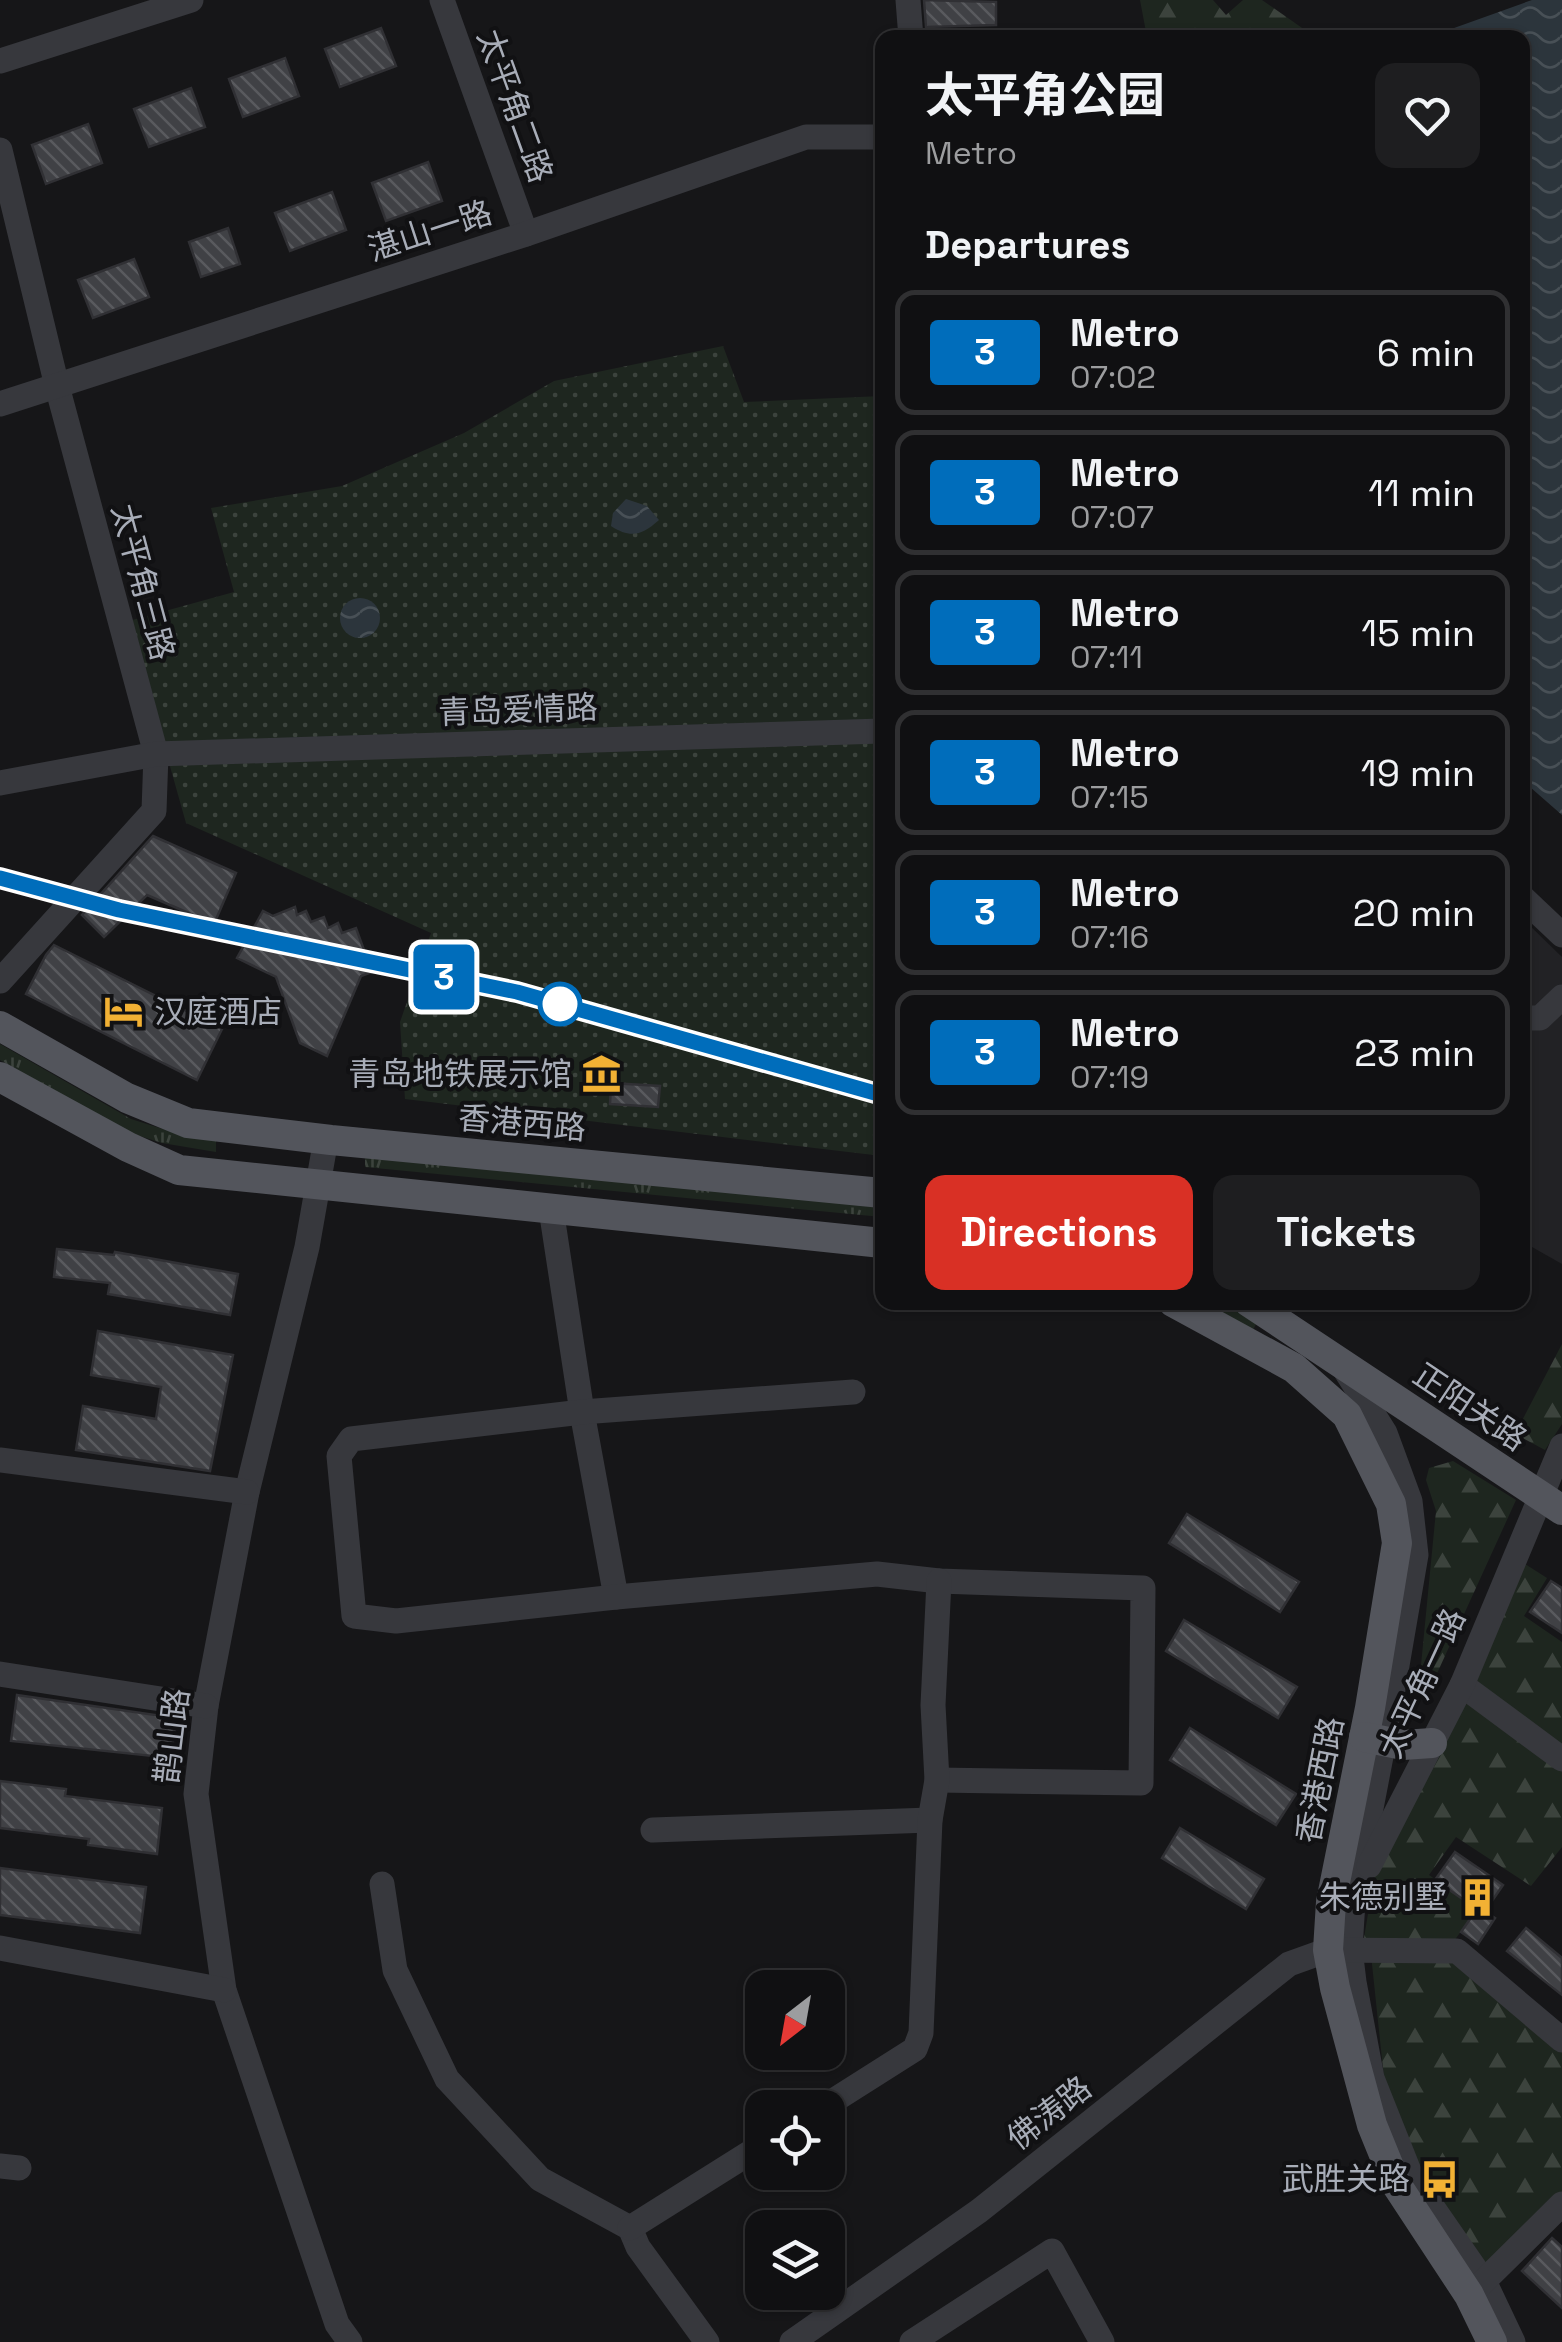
<!DOCTYPE html>
<meta charset="utf-8">
<style>
body{margin:0;font-family:"Space Grotesk","Noto Sans SC",sans-serif;background:#1e1e20;color:#f1f3f6;height:100vh;display:flex;flex-direction:column;font-size:38px;white-space:nowrap}
*{box-sizing:border-box;margin:0}
p{font-size:32px;color:#9c9d9f}
.icon{flex:none;width:55px;height:55px;fill:none;stroke:currentColor;stroke-width:2;stroke-linecap:round;stroke-linejoin:round}
.map{position:relative;flex:1;overflow:hidden}
.details{position:absolute;left:875px;top:30px;width:655px;height:1280px;display:flex;flex-direction:column;background:#101012;border-radius:20px;box-shadow:0 2px 8px #0004,0 0 0 2px #303032}
.details>*{flex:none}
.badge{padding:0 20px;border-radius:8px;font-size:35px;line-height:65px}
.needle{width:65px;rotate:211deg}
.controls{position:absolute;left:745px;top:1970px;display:grid;gap:20px}
.controls a{display:grid;place-items:center;width:100px;height:100px;border-radius:20px;background:#101012;box-shadow:0 2px 8px #0004,0 0 0 2px #303032;font-size:50px}
.map>.badge{position:absolute;translate:-50% -50%;box-shadow:0 0 0 5px #fff}
h2{padding:0 50px;font-size:38px;line-height:90px}
.round{display:grid;place-items:center;flex:none;width:105px;height:105px;border-radius:20px;background:#1e1e20}
.headline{display:flex;align-items:center;justify-content:space-between;height:170px;padding:0 50px}
h1{font-size:48px;font-weight:700;line-height:75px}
.action{display:flex;gap:20px;margin-top:auto;padding:20px 50px}
.action a{flex:1;height:115px;border-radius:20px;background:#d93025;color:#fff;font-size:40px;font-weight:700;line-height:115px;text-align:center}
.action a+a{background:#1e1e20;color:#f1f3f6}
ul{padding:0;list-style:none}
li{display:flex;align-items:center;gap:30px;height:125px;margin:0 20px 15px;padding:0 30px;border:5px solid #303032;border-radius:20px}
li div{flex:1}
li b{display:block;font-size:38px}
li em{font-style:normal}
li .badge{min-width:110px;font-weight:700;text-align:center}
.map>svg:first-child{display:block}
.built{fill:#222225}
.grass{fill:url(#grass-tufts)}
.forest{fill:url(#forest-firs)}
.park{fill:url(#park-dots)}
.water{fill:url(#water-waves)}
.building{fill:url(#building-back-hatch);stroke:#303034;stroke-width:2.5}
.lines{fill:none;stroke-linecap:round;stroke-linejoin:round}
.minor{stroke:#37383d;stroke-width:25}
.major{stroke:#53555c;stroke-width:30}
.line-casing{stroke:#fff;stroke-width:22}
.line{stroke:#006dbb;stroke-width:15}
.stop-dot{fill:#fff;stroke:#006dbb;stroke-width:5}
.labels{text-anchor:middle;stroke-width:8;stroke-linejoin:round;paint-order:stroke}
.street-label{font-size:32px;fill:#a8adb8;stroke:#111113}
.poi-label{font-size:32px;fill:#a8adb8;stroke:#111113;text-anchor:end}
</style>
<div class="map">
<svg width="1562" height="2342" viewBox="0 0 1562 2342">
<defs>
<pattern id="grass-tufts" width="24" height="20" patternUnits="userSpaceOnUse" patternTransform="scale(2.5)"><rect width="24" height="20" fill="#1e261f"/><path d="M3 7l-1-3M5 7V3M7 7l1-3M15 17l-1-3M17 17v-4M19 17l1-3" fill="none" stroke="#3c433d"/></pattern>
<pattern id="forest-firs" width="22" height="20" patternUnits="userSpaceOnUse" patternTransform="scale(2.5)"><rect width="22" height="20" fill="#1e261f"/><path d="M5 1l3.5 6h-7zM16 11l3.5 6h-7z" fill="#3c433d"/></pattern>
<pattern id="park-dots" width="8" height="8" patternUnits="userSpaceOnUse" patternTransform="scale(2.5)"><rect width="8" height="8" fill="#1e261f"/><path d="M2 2h.1M6 6h.1" fill="none" stroke="#3c433d" stroke-width="1.8" stroke-linecap="round"/></pattern>
<pattern id="water-waves" width="16" height="10" patternUnits="userSpaceOnUse" patternTransform="scale(2.5)"><rect width="16" height="10" fill="#2c353c"/><path d="M0 5q4-4 8 0t8 0" fill="none" stroke="#485056"/></pattern>
<pattern id="building-back-hatch" width="6" height="6" patternUnits="userSpaceOnUse" patternTransform="scale(2.5)"><rect width="6" height="6" fill="#404145"/><path d="M-1 5l2 2M0 0l6 6M5-1l2 2" fill="none" stroke="#595a5e"/></pattern>
</defs>
<rect width="100%" height="100%" fill="#161618"/>
<polygon class="built" points="1522,918 1562,957 1562,1264 1523,1242"/>
<g class="grass">
<polygon points="0,1044 131,1119 166,1130 216,1139 216,1152 162,1143 124,1131 0,1060"/>
<polygon points="365,1153 882,1204 882,1217 365,1167"/>
<polygon points="1206,1303 1232,1303 1259,1318 1253,1330"/>
</g>
<g class="forest">
<polygon points="1140,0 1213,0 1226,15 1243,0 1262,0 1315,37 1147,37"/>
<polygon points="1562,1344 1562,1424 1545,1450 1515,1434"/>
<polygon points="1453,1461 1516,1500 1429,1691 1419,1686 1436,1511 1426,1480 1429,1468"/>
<polygon points="1525,1564 1547,1578 1524,1616 1562,1642 1562,1746 1475,1684"/>
<polygon points="1464,1696 1562,1770 1562,1847 1531,1886 1456,1837 1429,1875 1477,1909 1454,1941 1364,1938 1377,1860"/>
<polygon points="1371,1954 1456,1960 1562,2050 1562,2194 1487,2269 1418,2172 1384,2078"/>
</g>
<polygon class="park" points="723,346 744,402 882,396 882,1156 405,1099 400,1022 431,933 186,823 129,621 234,592 211,508 342,486 464,433 554,381"/>
<g class="water">
<polygon points="1532,0 1562,0 1562,815 1523,781 1522,38 1429,37"/>
<path d="M626,499L647,506L659,520C642,535 631,539 611,526L613,513Z"/>
<circle cx="360" cy="618" r="20"/>
</g>
<g class="building">
<polygon points="924,0 996,2 996,25 926,27"/>
<polygon points="381,28 396,66 340,87 325,49"/>
<polygon points="285,58 299,96 243,117 229,79"/>
<polygon points="191,88 205,127 149,147 134,109"/>
<polygon points="88,124 102,163 46,184 32,145"/>
<polygon points="428,162 442,201 386,221 372,183"/>
<polygon points="332,192 346,230 290,251 275,213"/>
<polygon points="228,228 240,264 201,277 189,242"/>
<polygon points="134,259 149,297 93,318 78,280"/>
<polygon points="153,836 236,873 214,924 147,895 104,937 82,915"/>
<polygon points="295,907 297,915 306,911 311,922 324,917 328,928 338,923 342,933 356,928 372,972 361,976 327,1056 300,1043 276,977 237,958 263,911 273,916"/>
<polygon points="54,945 222,1029 197,1080 26,994 46,955"/>
<polygon points="611,1083 660,1086 658,1107 610,1104"/>
<polygon points="57,1249 114,1255 115,1252 238,1274 230,1315 108,1294 110,1283 54,1277"/>
<polygon points="98,1331 233,1355 210,1471 76,1450 83,1406 156,1419 161,1387 91,1375"/>
<polygon points="1187,1514 1299,1582 1280,1612 1169,1543"/>
<polygon points="1551,1581 1562,1588 1562,1633 1530,1612"/>
<polygon points="1184,1620 1297,1687 1278,1718 1166,1651"/>
<polygon points="17,1695 176,1718 171,1758 11,1741"/>
<polygon points="1190,1728 1296,1794 1276,1825 1170,1760"/>
<polygon points="0,1781 66,1789 65,1796 162,1808 157,1854 88,1845 89,1839 0,1828"/>
<polygon points="1180,1828 1264,1879 1246,1909 1162,1858"/>
<polygon points="1455,1852 1503,1885 1485,1911 1495,1918 1478,1944 1461,1932 1477,1909 1435,1880"/>
<polygon points="0,1868 146,1887 140,1933 0,1915"/>
<polygon points="1526,1928 1562,1958 1562,1995 1507,1951"/>
<polygon points="1552,2238 1562,2247 1562,2308 1522,2271"/>
</g>
<g class="lines">
<g class="minor">
<polyline points="442,0 526,234"/>
<polyline points="908,0 911,38"/>
<polyline points="0,61 191,0"/>
<polyline points="0,150 57,386 156,754 154,811 0,981"/>
<polyline points="0,404 526,234 806,137 882,137"/>
<polyline points="0,783 156,754 882,731"/>
<polyline points="1522,897 1562,935"/>
<polyline points="1522,1018 1540,1018 1562,997"/>
<polyline points="326,1139 307,1247 247,1492 206,1706 196,1794 224,1990 337,2324 350,2342"/>
<polyline points="551,1209 582,1412 616,1597"/>
<polyline points="1344,1368 1385,1433 1410,1501 1416,1555 1384,1741 1353,1901 1350,1949 1354,1982 1372,2078 1411,2176 1485,2283 1513,2342"/>
<polyline points="853,1392 582,1412 351,1439 339,1456 354,1616 396,1621 616,1597 877,1574 939,1581 1143,1588 1141,1783 937,1780"/>
<polyline points="0,1460 247,1492"/>
<polyline points="0,1674 206,1706"/>
<polyline points="1462,1685 1562,1759"/>
<polyline points="653,1830 930,1820"/>
<polyline points="1369,1866 1462,1685 1562,1446"/>
<polyline points="382,1884 395,1970 447,2079 540,2179 630,2228 638,2247 707,2342"/>
<polyline points="0,1948 224,1990"/>
<polyline points="822,2108 915,2049 921,2033 930,1820 937,1780 933,1705 939,1581"/>
<polyline points="0,2166 19,2168"/>
<polyline points="630,2228 762,2145"/>
<polyline points="1473,2292 1562,2204"/>
<polyline points="792,2342 979,2211 1289,1964 1328,1950 1457,1951 1562,2040"/>
<polyline points="912,2342 1052,2251 1102,2342"/>
</g>
<g class="major">
<polyline points="0,1026 127,1098 188,1123 331,1140 882,1193"/>
<polyline points="0,1077 128,1147 179,1170 882,1243"/>
<polyline points="1173,1302 1294,1368 1347,1415 1391,1504 1397,1543 1370,1708 1331,1902 1328,1950 1335,1988 1372,2125 1396,2184 1469,2295 1492,2342"/>
<polyline points="1249,1302 1562,1510"/>
<polyline points="1364,1737 1403,1745 1432,1743"/>
</g>
</g>
<g class="lines">
<defs>
<polyline id="line" points="0,878 119,910 517,992 882,1095"/>
</defs>
<use href="#line" class="line-casing"/>
<use href="#line" class="line"/>
</g>
<defs>
<symbol id="hotel-bare" viewBox="-9 -9 18 18"><path d="M-6-4.5h1.5V1H6V5H4.5V3h-9V5H-6ZM-4 0a1.8 1.8 0 1 1 3.6 0ZM.5 0V-2.5h3Q6-2.5 6 0Z" fill="#f2b134" stroke="#111113" stroke-width="2.5" paint-order="stroke"/></symbol>
<symbol id="museum-bare" viewBox="-9 -9 18 18"><path d="M0-6L6-3V-2H-6V-3ZM-5-1h2V3h-2ZM-1-1h2V3h-2ZM3-1h2V3H3ZM-6 4H6V6H-6Z" fill="#f2b134" stroke="#111113" stroke-width="2.5" paint-order="stroke"/></symbol>
<symbol id="building-bare" viewBox="-9 -9 18 18"><path d="M-4-6H4V6H1V3H-1V6H-4ZM-2.5-4.3h1.7v1.8h-1.7ZM.8-4.3h1.7v1.8H.8ZM-2.5-1h1.7V.8h-1.7ZM.8-1h1.7V.8H.8Z" fill="#f2b134" stroke="#111113" stroke-width="2.5" paint-order="stroke"/></symbol>
<symbol id="bus-bare" viewBox="-9 -9 18 18"><path d="M-5-6H5V4H4V6H2V4H-2V6H-4V4H-5ZM-3.5-4V0h7V-4ZM-3.5 1.2v1.5H-2V1.2ZM2 1.2v1.5H3.5V1.2Z" fill="#f2b134" stroke="#111113" stroke-width="2.5" paint-order="stroke"/></symbol>
</defs>
<g fill-rule="evenodd">
<use href="#hotel-bare" x="96" y="984" width="55" height="55"/>
<use href="#museum-bare" x="574" y="1046" width="55" height="55"/>
<use href="#building-bare" x="1450" y="1870" width="55" height="55"/>
<use href="#bus-bare" x="1412" y="2152" width="55" height="55"/>
</g>
<circle class="stop-dot" cx="560" cy="1004" r="20"/>
<g class="labels">
<g class="street-label">
<text transform="translate(515 106) rotate(70)" y="11">太平角二路</text>
<text transform="translate(430 231) rotate(-18)" y="11">湛山一路</text>
<text transform="translate(143 582) rotate(75)" y="11">太平角三路</text>
<text transform="translate(518 710) rotate(-2)" y="11">青岛爱情路</text>
<text transform="translate(522 1123) rotate(5)" y="11">香港西路</text>
<text transform="translate(1470 1407) rotate(34)" y="11">正阳关路</text>
<text transform="translate(1422 1683) rotate(-65)" y="11">太平角一路</text>
<text transform="translate(172 1736) rotate(-83)" y="11">鹊山路</text>
<text transform="translate(1320 1780) rotate(-79)" y="11">香港西路</text>
<text transform="translate(1049 2113) rotate(-38)" y="11">佛涛路</text>
</g>
<g class="poi-label">
<text x="154" y="1023" text-anchor="start">汉庭酒店</text>
<text x="572" y="1085">青岛地铁展示馆</text>
<text x="1447" y="1908">朱德别墅</text>
<text x="1410" y="2190">武胜关路</text>
</g>
</g>
</svg>
<div class="controls">
<a><svg class="needle" viewBox="-14 -14 28 28"><path d="M0-13l5 13h-10z" fill="#e53935"/><path d="M0 13l5-13h-10z" fill="#9c9d9f"/></svg></a>
<a><svg class="icon" aria-label="locate" viewBox="0 0 24 24"><circle cx="12" cy="12" r="6"/><path d="M12 2v4M12 18v4M2 12h4M18 12h4"/></svg></a>
<a><svg class="icon" aria-label="layers" viewBox="0 0 24 24"><path d="M12 4l9 5-9 5-9-5zM3 14l9 5 9-5"/></svg></a>
</div>
<b class="badge" style="left:444px;top:977px;background:#006dbb;color:#fff">3</b>
<section class="details">
<div class="headline"><div><h1>太平角公园</h1><p>Metro</p></div><a class="round"><svg class="icon" aria-label="heart" viewBox="0 0 24 24"><path d="M12 20l-8-8c-3-5 5-10 8-4 3-6 11-1 8 4z"/></svg></a></div>
<h2>Departures</h2>
<ul>
<li><span class="badge" style="background:#006dbb;color:#fff">3</span><div><b>Metro</b><p>07:02</p></div><em>6 min</em></li>
<li><span class="badge" style="background:#006dbb;color:#fff">3</span><div><b>Metro</b><p>07:07</p></div><em>11 min</em></li>
<li><span class="badge" style="background:#006dbb;color:#fff">3</span><div><b>Metro</b><p>07:11</p></div><em>15 min</em></li>
<li><span class="badge" style="background:#006dbb;color:#fff">3</span><div><b>Metro</b><p>07:15</p></div><em>19 min</em></li>
<li><span class="badge" style="background:#006dbb;color:#fff">3</span><div><b>Metro</b><p>07:16</p></div><em>20 min</em></li>
<li><span class="badge" style="background:#006dbb;color:#fff">3</span><div><b>Metro</b><p>07:19</p></div><em>23 min</em></li>
</ul>
<div class="action"><a>Directions</a><a>Tickets</a></div>
</section>
</div>
